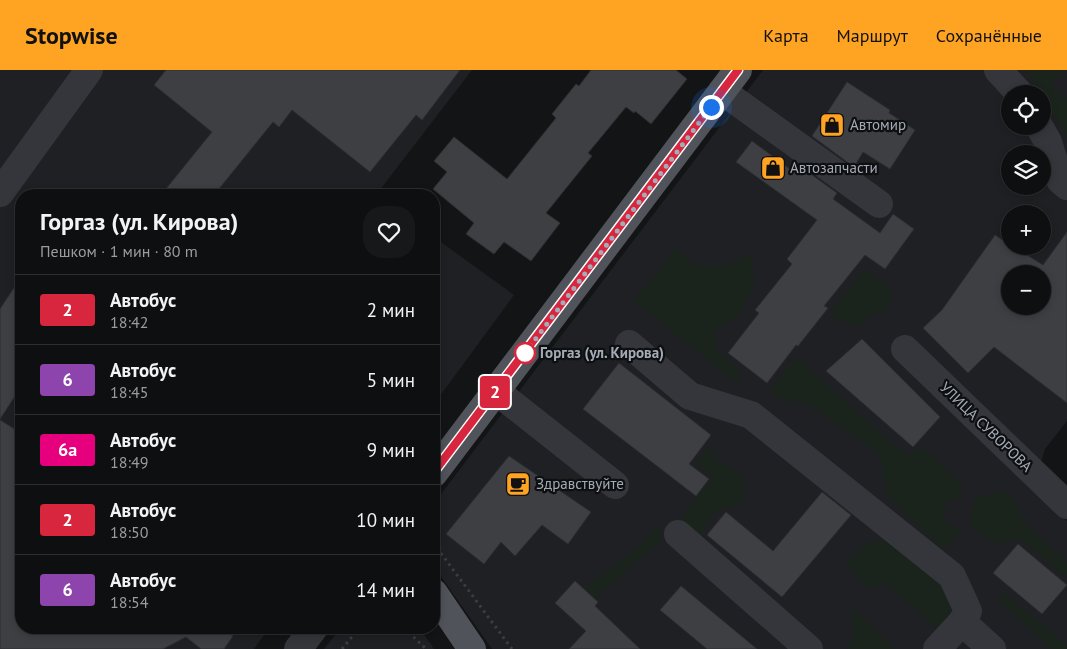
<!DOCTYPE html>
<html lang="ru">
<meta charset="utf-8">
<style>
body{margin:0;font-family:"PT Sans",sans-serif;background:#171819;color:#f1f3f6;height:100vh;display:flex;flex-direction:column;font-size:19px;white-space:nowrap}
*{box-sizing:border-box;margin:0}
p{font-size:16px;color:#9b9c9f}
.icon{flex:none;width:28px;height:28px;fill:none;stroke:currentColor;stroke-width:2;stroke-linecap:round;stroke-linejoin:round}
.map{position:relative;flex:1;overflow:hidden}
.details{position:absolute;left:15px;top:119px;width:425px;height:445px;display:flex;flex-direction:column;background:#0e0f10;border-radius:20px;box-shadow:0 2px 8px #0003,0 0 0 1px #2e2f30}
.details>*{flex:none}
.badge{padding:0 10px;border-radius:4px;font-size:18px;line-height:32px}
.controls{position:absolute;left:1001px;top:15px;display:grid;gap:10px}
.controls a{display:grid;place-items:center;width:50px;height:50px;border-radius:50%;background:#0e0f10;box-shadow:0 2px 8px #0003,0 0 0 1px #2e2f30;font-size:25px}
.you{position:absolute;width:25px;height:25px;margin:-12px;border:4px solid #fff;border-radius:50%;background:#1a73e8;box-shadow:0 0 0 8px #1a73e833}
.map>.badge{position:absolute;translate:-50% -50%;box-shadow:0 0 0 2px #fff}
.round{display:grid;place-items:center;flex:none;width:52px;height:52px;border-radius:20px;background:#171819}
.overview{display:flex;align-items:center;justify-content:space-between;height:85px;padding:0 25px}
h1{font-size:24px;font-weight:600;line-height:38px}
ul{padding:0;list-style:none}
li{display:flex;align-items:center;gap:15px;height:70px;padding:0 25px;border-top:1px solid #2e2f30}
li div{flex:1}
li b{display:block;font-size:19px}
li em{font-style:normal}
li .badge{min-width:55px;font-weight:700;text-align:center}
header{display:flex;align-items:center;gap:30px;box-sizing:border-box;height:70px;padding:0 25px;background:#ffa322;color:#111}
header strong{font-size:24px}
nav{display:flex;gap:28px;margin-inline-start:auto;font-size:18px}
.map>svg:first-child{display:block}
.built{fill:#1f2023;fill-rule:evenodd}
.green{fill:#1b241c}
.building{fill:#3d3f43;stroke:#2d2e32;fill-rule:evenodd}
.lines{fill:none;stroke-linecap:round;stroke-linejoin:round}
.path{stroke:#3a3d42;stroke-width:3;stroke-dasharray:2.5 4;stroke-linecap:butt}
.minor{stroke:#34363b;stroke-width:28}
.major{stroke:#50535a;stroke-width:28}
.line-casing{stroke:#fff;stroke-width:11}
.line{stroke:#d7263d;stroke-width:8}
.walk{stroke:#a4abb7;stroke-width:5;stroke-dasharray:0 9}
.stop-dot{fill:#fff;stroke:#d7263d;stroke-width:2.5}
.labels{text-anchor:middle;stroke-width:4.5;stroke-linejoin:round;paint-order:stroke}
.poi-label{font-size:15px;fill:#a4abb7;stroke:#0e0f10;text-anchor:start}
.stop-label{font-size:15px;font-weight:bold;fill:#a4abb7;stroke:#0e0f10;text-anchor:start}
.street-label{font-size:15px;fill:#a4abb7;stroke:#0e0f10}
</style>
<header>
<strong>Stopwise</strong>
<nav><a>Карта</a><a>Маршрут</a><a>Сохранённые</a></nav>
</header>
<div class="map">
<svg width="1067" height="579" viewBox="0 0 1067 579">
<rect width="100%" height="100%" fill="#131415"/>
<g class="built">
<polygon points="0,0 472,0 376,125 21,125 21,558 269,558 254,579 0,579"/>
<path d="M763,0H1067V351L1045,379L1033,419L1067,451V579H492L442,508L434,491V438L438,428ZM1010,24H1042V56H1010ZM1010,84H1042V116H1010ZM1010,144H1042V176H1010ZM1010,204H1042V236H1010Z"/>
<polygon points="434,167 514,225 434,334"/>
<polygon points="341,558 418,558 423,563 434,579 324,579"/>
</g>
<g class="green">
<polygon points="1026,0 1065,0 1051,16 1067,29 1067,66 1043,27 1042,24 1041,24"/>
<polygon points="676,178 694,194 727,197 751,182 754,214 738,247 716,258 716,279 742,303 736,312 634,231"/>
<polygon points="865,199 894,223 885,243 870,244 858,257 828,246"/>
<polygon points="797,288 905,385 924,378 962,413 959,428 946,432 943,450 961,461 951,474 939,478 888,426 879,383 810,336 776,327 771,319"/>
<path d="M708,377L719,393L734,399L747,411L740,435C724,438 715,440 706,455C703,460 704,465 699,470L685,463L681,449L713,406L696,394Z"/>
<polygon points="1008,421 1026,454 1067,493 1067,508 1020,469 998,474 969,456 974,429"/>
<polygon points="656,456 664,468 595,528 585,517 634,482"/>
<polygon points="891,470 942,513 952,541 943,564 885,513 870,520 846,494 866,473"/>
<polygon points="1002,521 1067,575 1067,579 1052,579 1000,531"/>
<polygon points="853,538 895,579 847,579 855,566 851,550"/>
</g>
<g class="building">
<polygon points="166,0 460,0 422,50 416,45 370,102 292,40 279,57 273,52 214,125 161,125 212,62 154,15"/>
<polygon points="591,0 676,0 687,9 651,54 635,41 634,43 626,37 588,83 592,86 546,143 560,153 531,191 504,172 494,184 466,164 474,153 433,119 447,102 434,91 454,67 507,109 556,48 552,44 576,14 579,16"/>
<polygon points="847,12 890,40 889,43 915,60 890,99 863,82 854,97 812,66"/>
<polygon points="752,71 790,99 794,92 837,123 833,129 880,163 893,144 914,159 885,199 865,185 824,236 828,238 798,276 796,275 767,313 728,283 759,243 755,240 792,194 787,189 817,150 736,92"/>
<path d="M1067,162V333L994,277L968,303L923,258L942,240L995,165L1010,175V176H1013L1043,195ZM1010,204H1042V236H1010Z"/>
<polygon points="21,207 21,317 0,349 0,239"/>
<polygon points="862,269 940,347 913,377 826,301"/>
<polygon points="619,293 711,365 689,394 709,409 696,426 583,339"/>
<polygon points="0,350 21,363 21,558 221,558 233,566 224,579 201,579 186,567 163,579 0,579"/>
<polygon points="509,386 591,442 568,474 542,455 515,486 501,472 484,494 446,464"/>
<polygon points="822,422 851,445 782,527 707,465 726,442 773,481"/>
<polygon points="1018,474 1067,515 1042,544 993,503"/>
<polygon points="575,511 598,532 595,536 640,579 569,579 586,561 555,533"/>
<polygon points="681,516 757,579 707,579 660,540"/>
</g>
<g class="lines">
<g class="path">
<polyline points="434,448 438,451 434,457"/>
<polyline points="438,451 440,482 512,579"/>
<polyline points="404,558 426,579"/>
<polyline points="342,579 359,558"/>
</g>
<g class="minor">
<polyline points="998,0 1020,24"/>
<polyline points="722,21 879,134"/>
<polyline points="1039,56 1048,72 1060,110 1067,116"/>
<polyline points="0,123 89,0"/>
<polyline points="629,274 690,326 751,345 952,506 968,541 962,552"/>
<polyline points="905,279 1067,435"/>
<polyline points="496,321 615,415"/>
<polyline points="678,464 809,579"/>
<polyline points="298,579 314,558"/>
<polyline points="937,579 962,552 992,579"/>
</g>
<g class="major">
<polyline points="434,403 738,0"/>
<polyline points="434,523 472,579"/>
</g>
</g>
<g class="lines">
<defs>
<polyline id="line" points="434,402 738,0"/>
</defs>
<use href="#line" class="line-casing"/>
<use href="#line" class="line"/>
<polyline class="walk" points="525,283 711,37"/>
</g>
<defs>
<symbol id="shop-square" viewBox="-11 -11 22 22"><rect x="-9" y="-9" width="18" height="18" rx="4" fill="#ffa322" stroke="#0e0f10"/><path d="M-5-2.5h2.3a2.7 3.5 0 0 1 5.4 0H5L5.5 6h-11ZM-1.5-2.5h3a1.5 2.3 0 0 0-3 0Z" fill="#111"/></symbol>
<symbol id="cafe-square" viewBox="-11 -11 22 22"><rect x="-9" y="-9" width="18" height="18" rx="4" fill="#ffa322" stroke="#0e0f10"/><path d="M-5.5-4.5H6V0H3Q3 3.5 0 3.5H-2.5Q-5.5 3.5-5.5 0ZM3-3.2v2h1.7v-2ZM-6 4.5H4V6H-6Z" fill="#111"/></symbol>
</defs>
<g fill-rule="evenodd">
<use href="#shop-square" x="818" y="41" width="28" height="28"/>
<use href="#shop-square" x="759" y="84" width="28" height="28"/>
<use href="#cafe-square" x="504" y="400" width="28" height="28"/>
</g>
<circle class="stop-dot" cx="525" cy="283" r="10"/>
<g class="labels">
<g class="poi-label">
<text x="850" y="60">Автомир</text>
<text x="790" y="103">Автозапчасти</text>
<text x="536" y="419">Здравствуйте</text>
</g>
<g class="stop-label">
<text x="540" y="288">Горгаз (ул. Кирова)</text>
</g>
<g class="street-label">
<text transform="translate(986 357) rotate(44)" y="5">УЛИЦА СУВОРОВА</text>
</g>
</g>
</svg>
<div class="controls">
<a><svg class="icon" aria-label="locate" viewBox="0 0 24 24"><circle cx="12" cy="12" r="6"/><path d="M12 2v4M12 18v4M2 12h4M18 12h4"/></svg></a>
<a><svg class="icon" aria-label="layers" viewBox="0 0 24 24"><path d="M12 4l9 5-9 5-9-5zM3 14l9 5 9-5"/></svg></a>
<a>+</a>
<a>−</a>
</div>
<div class="you" style="left:711px;top:37px"></div>
<b class="badge" style="left:495px;top:322px;background:#d7263d;color:#fff">2</b>
<section class="details">
<div class="overview"><div><h1>Горгаз (ул. Кирова)</h1><p>Пешком · 1 мин · 80 m</p></div><a class="round"><svg class="icon" aria-label="heart" viewBox="0 0 24 24"><path d="M12 20l-8-8c-3-5 5-10 8-4 3-6 11-1 8 4z"/></svg></a></div>
<ul>
<li><span class="badge" style="background:#d7263d;color:#fff">2</span><div><b>Автобус</b><p>18:42</p></div><em>2 мин</em></li>
<li><span class="badge" style="background:#8e44ad;color:#fff">6</span><div><b>Автобус</b><p>18:45</p></div><em>5 мин</em></li>
<li><span class="badge" style="background:#e6007e;color:#fff">6а</span><div><b>Автобус</b><p>18:49</p></div><em>9 мин</em></li>
<li><span class="badge" style="background:#d7263d;color:#fff">2</span><div><b>Автобус</b><p>18:50</p></div><em>10 мин</em></li>
<li><span class="badge" style="background:#8e44ad;color:#fff">6</span><div><b>Автобус</b><p>18:54</p></div><em>14 мин</em></li>
</ul>
</section>
</div>
